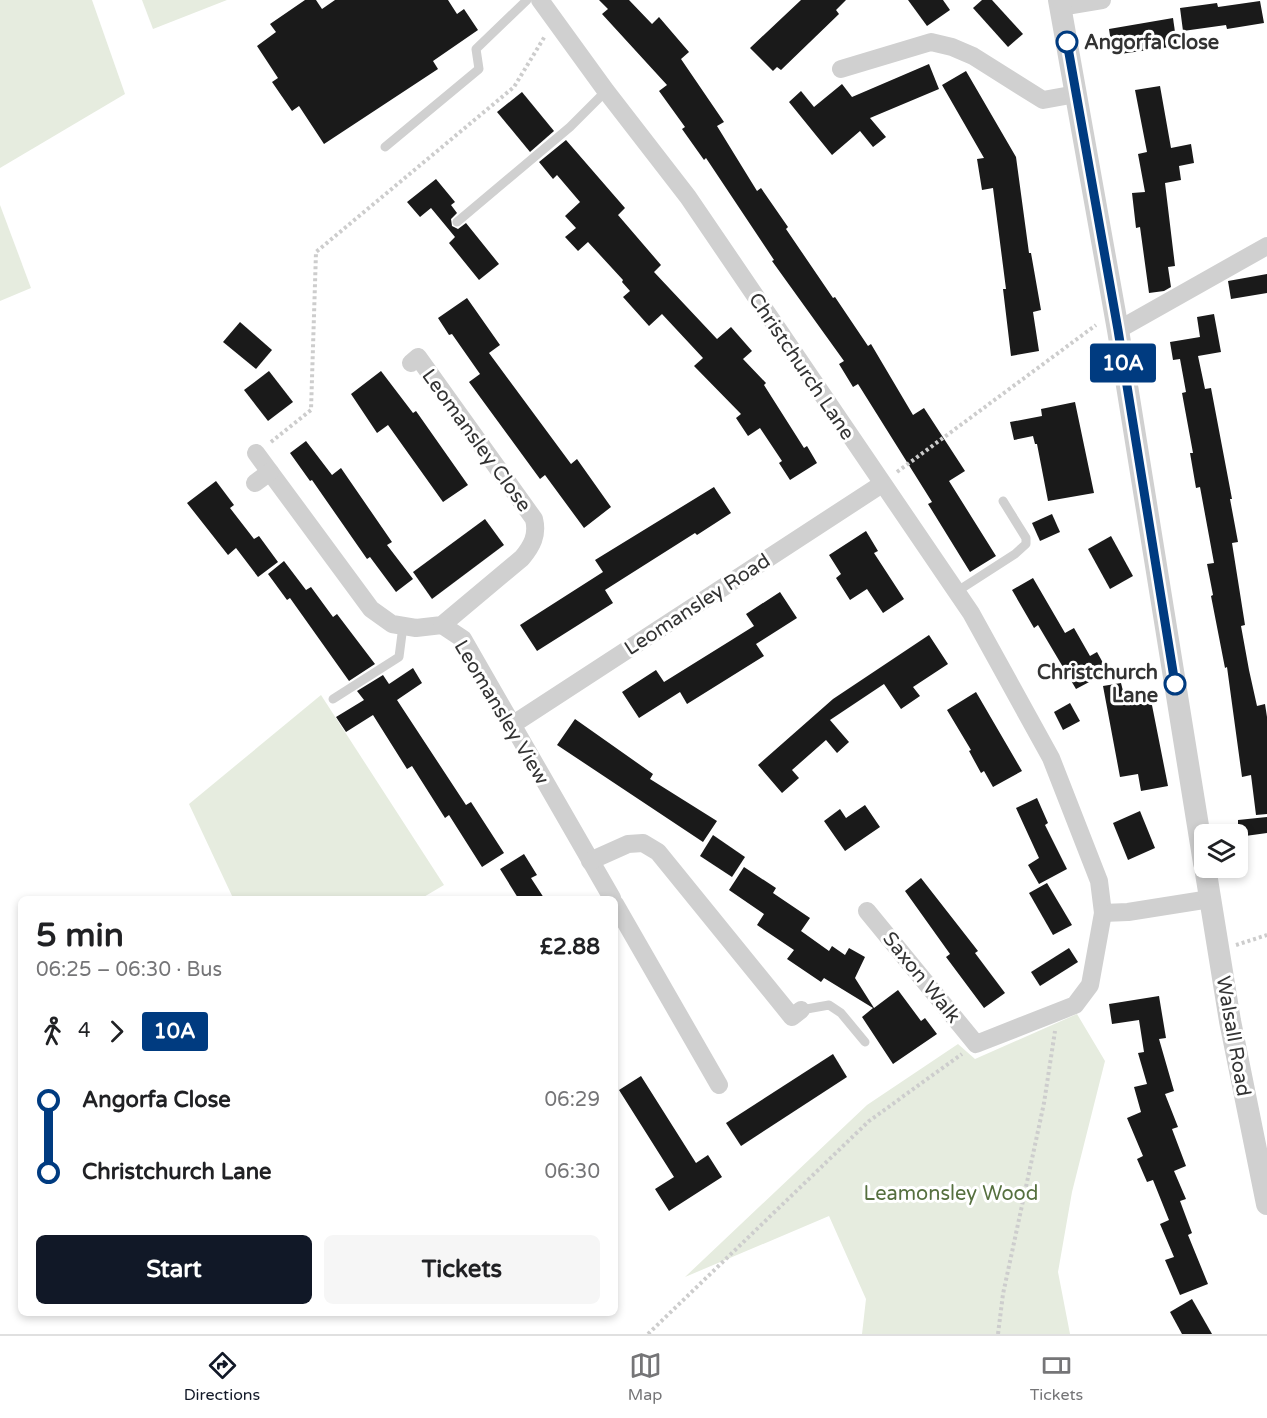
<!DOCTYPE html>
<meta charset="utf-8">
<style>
body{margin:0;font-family:"Varela Round",sans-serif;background:#f6f6f6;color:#202124;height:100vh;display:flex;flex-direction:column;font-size:22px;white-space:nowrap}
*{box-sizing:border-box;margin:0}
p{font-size:20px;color:#757577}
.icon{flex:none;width:33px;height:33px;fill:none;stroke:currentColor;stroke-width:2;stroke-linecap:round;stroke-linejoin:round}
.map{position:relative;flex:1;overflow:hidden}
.drawer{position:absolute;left:18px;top:896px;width:600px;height:420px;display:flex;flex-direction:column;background:#fff;border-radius:9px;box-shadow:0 3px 9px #0003}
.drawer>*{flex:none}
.badge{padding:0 12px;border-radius:4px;font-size:21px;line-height:39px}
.fabs{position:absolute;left:1194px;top:824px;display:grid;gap:12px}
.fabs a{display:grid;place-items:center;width:54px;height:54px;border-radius:9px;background:#fff;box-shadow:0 3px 9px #0003;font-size:30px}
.map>.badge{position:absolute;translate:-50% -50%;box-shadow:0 0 0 3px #fff}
.legs{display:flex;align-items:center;gap:9px;height:66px;padding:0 18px;font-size:20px}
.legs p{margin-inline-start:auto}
.head{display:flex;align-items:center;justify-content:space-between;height:102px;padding:0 18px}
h1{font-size:33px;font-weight:700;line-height:45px}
.primary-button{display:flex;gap:12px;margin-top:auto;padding:12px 18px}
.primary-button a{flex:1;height:69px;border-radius:9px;background:#111827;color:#fff;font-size:24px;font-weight:700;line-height:69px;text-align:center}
.primary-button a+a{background:#f6f6f6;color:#202124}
ul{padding:0 18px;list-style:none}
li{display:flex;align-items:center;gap:21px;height:72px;font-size:22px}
li i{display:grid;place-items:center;width:9px;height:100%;margin:0 8px;background:currentColor}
li i::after{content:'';width:15px;height:15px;margin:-8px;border:4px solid;border-radius:50%;background:#fff}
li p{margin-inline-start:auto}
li:first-child i{background:linear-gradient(#0000 50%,currentColor 0)}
li:last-child i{background:linear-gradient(currentColor 50%,#0000 0)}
.tabs{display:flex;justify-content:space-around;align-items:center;height:84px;border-top:2px solid #e0e0e0;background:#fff;font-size:16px;color:#757577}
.tabs a{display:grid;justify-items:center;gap:3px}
.tabs .on{color:#111827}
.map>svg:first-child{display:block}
.green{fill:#e6ecdf}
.building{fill:#1a1a1a}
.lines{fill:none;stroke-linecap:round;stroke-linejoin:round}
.path{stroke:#cdcdcd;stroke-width:4;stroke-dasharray:3 3;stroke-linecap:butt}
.service{stroke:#d0d0d0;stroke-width:9}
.minor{stroke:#d0d0d0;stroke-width:18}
.tertiary{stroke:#d0d0d0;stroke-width:22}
.line-1-casing{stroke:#fff;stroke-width:14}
.line-1{stroke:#003b80;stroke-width:9}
.stop-1-dot{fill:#fff;stroke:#003b80;stroke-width:3}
.labels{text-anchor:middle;stroke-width:6;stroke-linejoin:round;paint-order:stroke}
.stop-label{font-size:20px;font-weight:bold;fill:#333;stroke:#fff;text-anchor:start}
.street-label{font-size:20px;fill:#333;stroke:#fff}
.park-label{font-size:20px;fill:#56703f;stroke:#fff}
</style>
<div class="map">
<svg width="1267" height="1334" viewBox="0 0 1267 1334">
<rect width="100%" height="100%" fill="#fff"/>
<g class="green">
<polygon points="0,0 92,0 125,94 0,168"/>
<polygon points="142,0 227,0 153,29"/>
<polygon points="0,205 31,288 0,301"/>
<polygon points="321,695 444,885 422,898 233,898 189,804"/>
<polygon points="1077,1014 1105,1061 1072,1192 1058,1272 1070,1334 862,1334 866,1299 829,1216 685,1277 867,1105 958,1044 975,1059"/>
</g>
<g class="building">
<polygon points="305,0 316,0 322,9 335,0 448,0 457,14 464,9 478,30 433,61 438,69 324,144 299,106 292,111 272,82 278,78 257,46 276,32 270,24"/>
<polygon points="599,0 629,0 652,24 659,17 689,52 681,59 724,122 717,126 757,191 761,188 788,227 786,229 833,298 835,297 868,346 871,344 913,415 924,408 965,471 949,481 996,556 970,572 928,504 932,502 858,384 853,387 839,364 844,361 772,261 774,260 706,158 704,160 682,129 685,127 659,91 667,85 602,14 608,9"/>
<polygon points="801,0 846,0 836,10 839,14 781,70 777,67 773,71 750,48"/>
<polygon points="908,0 943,0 950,10 927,26"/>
<polygon points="982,0 992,0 1023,34 1008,47 973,8"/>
<polygon points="1260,1 1264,23 1227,29 1226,25 1183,31 1180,8 1217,3 1218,7"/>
<polygon points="1173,18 1177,46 1113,55 1109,29"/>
<polygon points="929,64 939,89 870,118 886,137 873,147 860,131 832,155 789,102 801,91 814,107 842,84 852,97"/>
<polygon points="966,71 1016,157 1029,253 1031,253 1041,310 1033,312 1039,351 1011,356 1003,289 1006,289 993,188 982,190 977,159 984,158 942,85"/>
<polygon points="1160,86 1171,148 1191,144 1194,163 1179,166 1181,180 1165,183 1175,266 1168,267 1171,287 1164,291 1149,293 1140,227 1136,228 1132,193 1145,192 1138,154 1147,152 1135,90"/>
<polygon points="522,92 554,131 530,152 497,112"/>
<polygon points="566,140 625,208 618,215 661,265 654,272 717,339 731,327 752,351 743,359 766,383 764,385 804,448 807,446 817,463 790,480 779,463 782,461 760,428 748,436 736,418 741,414 694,366 703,358 662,314 649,326 623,297 630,291 622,282 623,280 588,242 578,251 565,237 576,228 565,216 580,202 557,175 553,179 539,162"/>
<polygon points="436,179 455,202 451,205 457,213 451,219 452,226 458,229 466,223 499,264 479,280 449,243 455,237 431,208 420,217 407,202"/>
<polygon points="1267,274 1267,293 1231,299 1228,281"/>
<polygon points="467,298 500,345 489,353 571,464 577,459 611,507 584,528 545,475 540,479 469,382 480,374 452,334 449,335 438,318"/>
<polygon points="1214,314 1221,352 1198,356 1205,389 1211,388 1232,499 1230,499 1238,542 1232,543 1245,625 1241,626 1249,670 1257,706 1265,704 1267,717 1267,814 1256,815 1251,775 1242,777 1227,667 1225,668 1211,596 1213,595 1207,564 1214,563 1200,487 1196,488 1190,453 1193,453 1182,393 1186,392 1180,359 1173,360 1170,342 1200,337 1197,317"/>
<polygon points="240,322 272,350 256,369 223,342"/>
<polygon points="269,371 293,402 268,421 244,390"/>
<polygon points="381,371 413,413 416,411 468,485 443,502 388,425 377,433 351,394"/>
<polygon points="1075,402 1094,493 1048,501 1037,444 1035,444 1033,436 1014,440 1010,422 1042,416 1041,409"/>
<polygon points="306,441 332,475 341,468 392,542 387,545 413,579 396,592 370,557 367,559 312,480 310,481 290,453"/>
<polygon points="216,481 234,505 230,508 254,539 259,536 278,562 258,577 236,548 228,555 187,503"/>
<polygon points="714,487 731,513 697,535 695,533 605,590 613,603 537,651 520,625 603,572 595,560"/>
<polygon points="1052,514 1060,532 1040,541 1032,523"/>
<polygon points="485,519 504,545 432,599 413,572"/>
<polygon points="866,531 878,551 874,553 904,599 883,613 867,589 850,600 836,578 841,574 829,555"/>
<polygon points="1111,536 1133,576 1110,589 1088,549"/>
<polygon points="284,561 306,590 311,587 333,617 337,614 375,664 349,681 290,598 287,600 268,574"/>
<polygon points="1033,578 1065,633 1074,628 1090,656 1097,652 1108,672 1076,689 1038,625 1034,628 1012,590"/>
<polygon points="780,592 797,618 756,644 764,656 687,704 680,692 639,718 622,692 656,670 664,682 730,641 754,626 746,614"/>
<polygon points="929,635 948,664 913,687 920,696 901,709 884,684 830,720 849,742 837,753 826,740 792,770 799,778 782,793 758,765 833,699"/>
<polygon points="413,668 422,683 397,700 466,805 471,802 504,853 482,867 449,815 445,818 412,766 407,769 373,715 346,732 336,717 364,700 357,691 383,675 389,684"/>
<polygon points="1121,683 1124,695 1149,690 1168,786 1141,791 1138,774 1120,777 1103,686"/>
<polygon points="976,692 1022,771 993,787 984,771 981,773 969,751 971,750 947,710"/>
<polygon points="1070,703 1080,721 1063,730 1054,712"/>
<polygon points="575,719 653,774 650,779 717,821 703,842 557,745"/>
<polygon points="1037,798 1048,823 1045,825 1067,869 1039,884 1028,865 1039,858 1016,808"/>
<polygon points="865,805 880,827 845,851 824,821 840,809 846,818"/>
<polygon points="1140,811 1155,848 1128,860 1113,823"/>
<polygon points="1267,817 1267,833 1238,837 1238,820"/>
<polygon points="713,835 745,857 732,877 700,856"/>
<polygon points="524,854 537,875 531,878 544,898 518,898 500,869"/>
<polygon points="744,867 776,888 773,893 810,918 801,931 829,951 832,946 845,955 849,948 865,957 855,978 874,1008 898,990 921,1021 925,1018 937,1034 893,1064 862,1017 873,1008 824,978 821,982 787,959 794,950 757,925 764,914 729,890"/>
<polygon points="921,878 978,951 975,953 1005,993 984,1008 946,957 950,954 905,891"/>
<polygon points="1047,883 1072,925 1053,935 1029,893"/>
<polygon points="1069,948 1078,962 1040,986 1031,972"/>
<polygon points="1159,996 1166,1038 1159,1039 1174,1091 1165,1094 1178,1127 1172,1129 1186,1166 1174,1171 1186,1199 1180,1201 1192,1233 1188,1235 1208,1284 1180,1295 1165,1260 1174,1257 1160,1224 1169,1220 1153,1180 1147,1182 1137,1159 1143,1156 1127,1118 1141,1112 1134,1087 1147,1084 1138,1053 1144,1052 1139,1020 1112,1024 1109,1004"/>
<polygon points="833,1054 847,1077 741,1146 726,1123"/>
<polygon points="641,1076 696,1163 708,1155 722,1177 669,1211 655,1189 674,1177 619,1090"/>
<polygon points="1192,1299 1212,1334 1182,1334 1170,1312"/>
</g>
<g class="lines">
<g class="path">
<polyline points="271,442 311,410 316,252 514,87 545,36"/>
<polyline points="897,472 1096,325"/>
<polyline points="1236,945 1267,935"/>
<polyline points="648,1334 869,1121 962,1054"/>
<polyline points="998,1334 1003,1294 1044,1103 1055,1031"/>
</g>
<g class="service">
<polyline points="385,147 479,69 476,49 527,0"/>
<polyline points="457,222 570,127 606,91"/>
<polyline points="956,592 1015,554 1026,544 1026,538 1003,501"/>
<polyline points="333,699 399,657 403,626"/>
<polyline points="801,1010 829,1005 841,1013 865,1042"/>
</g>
<g class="minor">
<polyline points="540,0 606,91 688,197 971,613 1051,758 1099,881 1103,913 1128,912 1210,899"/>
<polyline points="1060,7 1102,0"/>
<polyline points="841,69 931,42 952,47 973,56 1043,100 1076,94"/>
<polyline points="1118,330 1267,246"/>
<path d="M256,453L371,609L392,624L416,628L442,625L522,558C532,546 538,535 534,519L418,357L411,363"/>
<polyline points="255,483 270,472"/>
<polyline points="442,625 463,639 612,898"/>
<polyline points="512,725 882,484"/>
<polyline points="590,861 628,844 643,843 658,852 792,1017 801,1010"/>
<polyline points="615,904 719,1085"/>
<polyline points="867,911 976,1044 1075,1005 1090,985 1103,913"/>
</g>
<g class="tertiary">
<polyline points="1059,0 1118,330 1204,863"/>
<polyline points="1205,867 1230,1021 1267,1204"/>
</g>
</g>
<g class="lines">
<defs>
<polyline id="line-1" points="1067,42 1118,330 1175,684"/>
</defs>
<use href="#line-1" class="line-1-casing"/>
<use href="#line-1" class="line-1"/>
</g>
<g class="stop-1-dot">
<circle cx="1067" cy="42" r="10"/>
<circle cx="1175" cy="684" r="10"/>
</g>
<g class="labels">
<g class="stop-label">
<text x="1084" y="49">Angorfa Close</text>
<text x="1158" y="679" text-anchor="end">Christchurch<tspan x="1158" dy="23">Lane</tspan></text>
</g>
<g class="street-label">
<text transform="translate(802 366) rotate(56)" y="7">Christchurch Lane</text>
<text transform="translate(477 440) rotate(54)" y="7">Leomansley Close</text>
<text transform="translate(697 604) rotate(-33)" y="7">Leomansley Road</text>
<text transform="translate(502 712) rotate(59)" y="7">Leomansley View</text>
<text transform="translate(922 977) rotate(51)" y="7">Saxon Walk</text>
<text transform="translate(1234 1036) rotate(80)" y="7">Walsall Road</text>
</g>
<g class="park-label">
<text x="951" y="1200">Leamonsley Wood</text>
</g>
</g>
</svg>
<div class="fabs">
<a><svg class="icon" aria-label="layers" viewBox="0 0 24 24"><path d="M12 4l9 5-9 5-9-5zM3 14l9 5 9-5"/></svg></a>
</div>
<b class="badge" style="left:1123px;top:363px;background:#003b80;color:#fff">10A</b>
<section class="drawer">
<div class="head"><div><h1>5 min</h1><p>06:25 – 06:30 · Bus</p></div><b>£2.88</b></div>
<div class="legs"><svg class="icon" aria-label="walk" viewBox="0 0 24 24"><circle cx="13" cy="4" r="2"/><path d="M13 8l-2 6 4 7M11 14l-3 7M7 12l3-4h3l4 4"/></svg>4<svg class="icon" aria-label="forward" viewBox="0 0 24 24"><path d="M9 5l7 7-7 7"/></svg><b class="badge" style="background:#003b80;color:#fff">10A</b></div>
<ul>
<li><i style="color:#003b80"></i><b>Angorfa Close</b><p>06:29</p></li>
<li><i style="color:#003b80"></i><b>Christchurch Lane</b><p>06:30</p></li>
</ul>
<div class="primary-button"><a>Start</a><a>Tickets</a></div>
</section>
</div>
<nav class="tabs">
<a class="on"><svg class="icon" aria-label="directions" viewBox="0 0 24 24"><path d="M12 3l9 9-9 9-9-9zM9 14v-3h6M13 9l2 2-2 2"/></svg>Directions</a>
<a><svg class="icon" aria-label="map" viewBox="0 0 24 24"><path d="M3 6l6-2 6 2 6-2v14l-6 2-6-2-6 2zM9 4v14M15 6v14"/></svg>Map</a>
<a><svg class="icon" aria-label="tickets" viewBox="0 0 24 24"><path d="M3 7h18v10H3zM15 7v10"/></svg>Tickets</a>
</nav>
